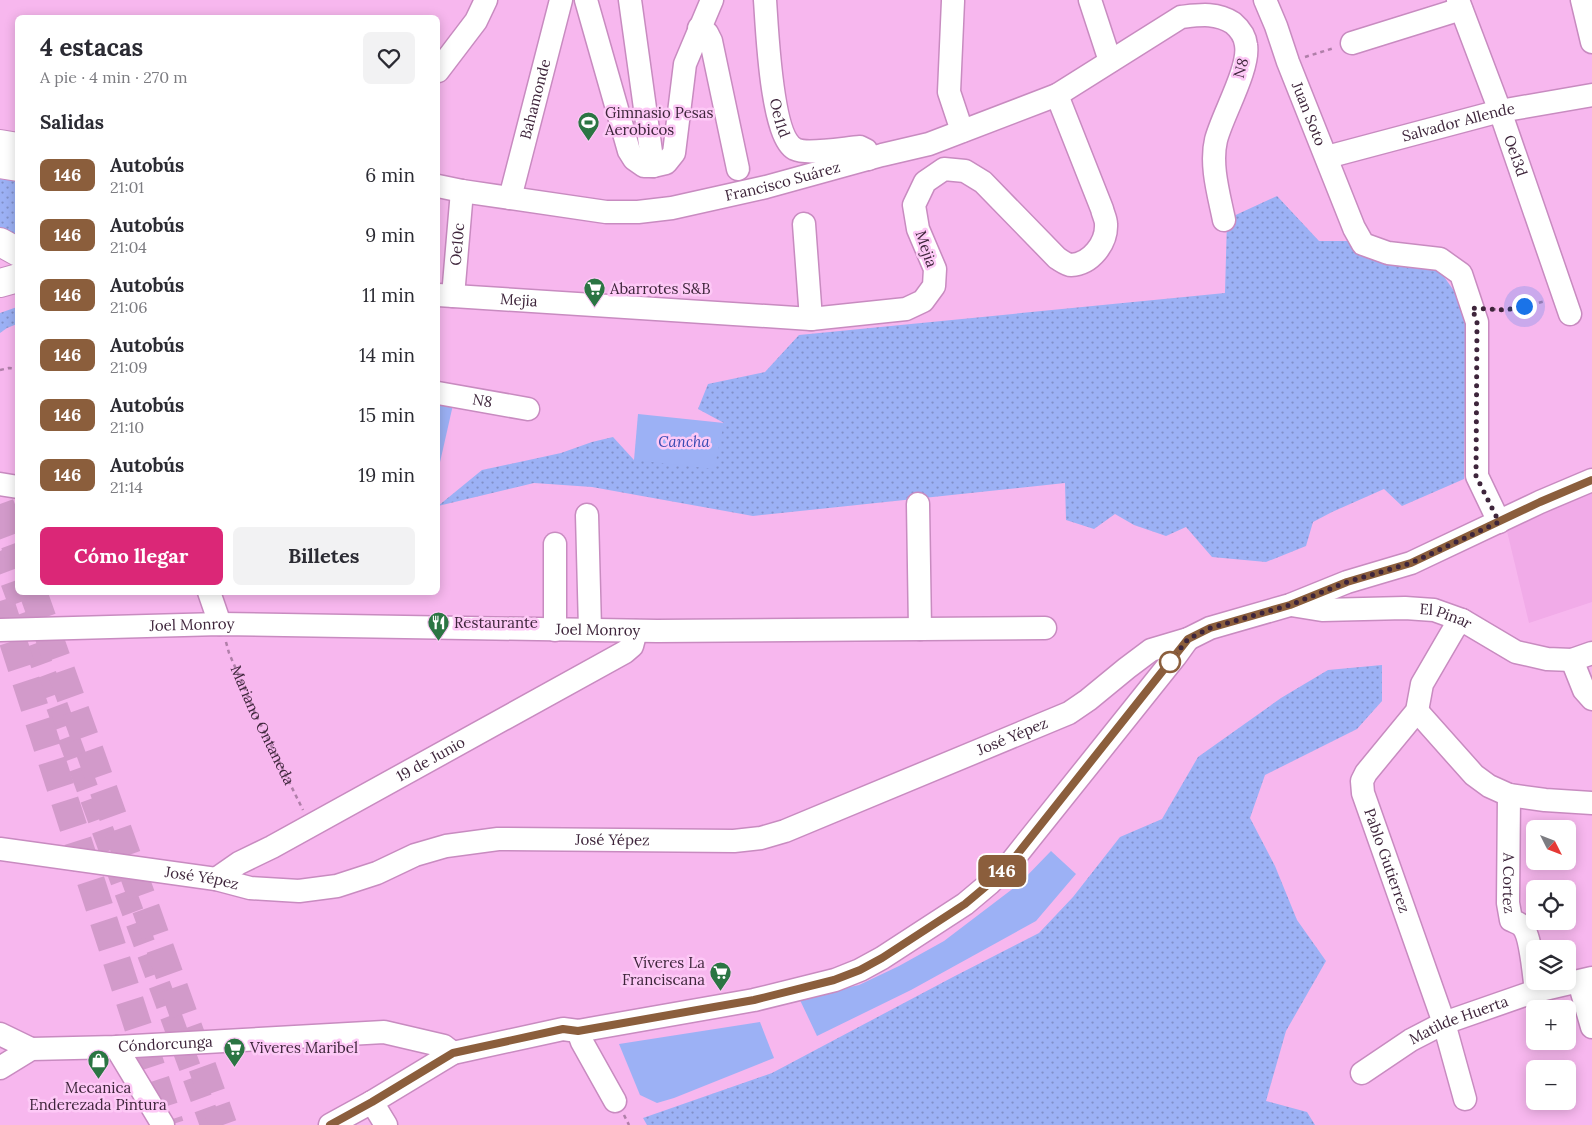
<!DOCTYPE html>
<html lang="es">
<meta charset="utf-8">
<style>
body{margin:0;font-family:Lora,serif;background:#f2f2f3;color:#2b2b33;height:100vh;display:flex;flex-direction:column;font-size:19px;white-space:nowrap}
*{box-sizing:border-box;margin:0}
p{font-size:16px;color:#7c7c81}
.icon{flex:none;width:28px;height:28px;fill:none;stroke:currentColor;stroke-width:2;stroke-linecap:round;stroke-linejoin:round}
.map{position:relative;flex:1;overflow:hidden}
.drawer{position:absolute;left:15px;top:15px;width:425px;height:580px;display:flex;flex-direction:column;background:#fff;border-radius:8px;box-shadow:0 2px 12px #0003}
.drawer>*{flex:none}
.badge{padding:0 10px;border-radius:8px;font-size:18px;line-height:32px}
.needle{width:32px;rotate:132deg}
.fabs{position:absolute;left:1526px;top:820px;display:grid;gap:10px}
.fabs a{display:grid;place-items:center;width:50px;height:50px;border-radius:8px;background:#fff;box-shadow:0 2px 12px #0003;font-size:25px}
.you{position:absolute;width:25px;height:25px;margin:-12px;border:4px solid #fff;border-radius:50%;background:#1a73e8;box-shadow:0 0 0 8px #1a73e833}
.map>.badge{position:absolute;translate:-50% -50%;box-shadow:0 0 0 2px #fff}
h2{padding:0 25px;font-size:19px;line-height:45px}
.round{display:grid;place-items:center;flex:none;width:52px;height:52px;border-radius:8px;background:#f2f2f3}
.overview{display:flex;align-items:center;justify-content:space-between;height:85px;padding:0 25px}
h1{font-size:24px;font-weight:700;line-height:38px}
.action{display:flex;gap:10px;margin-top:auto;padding:10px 25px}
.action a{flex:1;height:58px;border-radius:8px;background:#db2777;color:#fff;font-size:20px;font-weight:700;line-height:58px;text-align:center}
.action a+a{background:#f2f2f3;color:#2b2b33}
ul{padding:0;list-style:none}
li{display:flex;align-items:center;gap:15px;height:60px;padding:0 25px}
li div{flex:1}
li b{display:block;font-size:19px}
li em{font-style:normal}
li .badge{min-width:55px;font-weight:700;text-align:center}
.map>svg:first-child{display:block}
.built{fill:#f1abe8}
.grass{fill:url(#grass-dots)}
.park{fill:#9cb1f5}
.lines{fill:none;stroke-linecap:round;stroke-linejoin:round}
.minor-tunnel{stroke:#d29aca;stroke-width:22;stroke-dasharray:22 11;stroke-linecap:butt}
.major-tunnel{stroke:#d29aca;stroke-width:28;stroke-dasharray:28 14;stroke-linecap:butt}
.minor-casing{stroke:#c88bc0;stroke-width:25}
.major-casing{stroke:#c88bc0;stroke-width:30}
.path{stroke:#b07fa9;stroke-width:2.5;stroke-dasharray:4 4;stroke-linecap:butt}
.minor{stroke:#fff;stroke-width:22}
.major{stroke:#fff;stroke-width:28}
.line-casing{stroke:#fff;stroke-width:11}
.line{stroke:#8b5e3c;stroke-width:8}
.walk{stroke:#3e253b;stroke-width:5;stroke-dasharray:0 9}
.stop-dot{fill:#fff;stroke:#8b5e3c;stroke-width:2.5}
.labels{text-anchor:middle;stroke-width:5;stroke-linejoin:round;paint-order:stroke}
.street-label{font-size:15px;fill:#3e253b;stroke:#fdc9f6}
.poi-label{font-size:15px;fill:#3e253b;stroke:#fdc9f6;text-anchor:start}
.park-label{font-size:15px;font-style:italic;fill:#3849b2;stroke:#fdc9f6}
</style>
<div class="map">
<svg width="1592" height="1125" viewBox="0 0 1592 1125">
<defs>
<pattern id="grass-dots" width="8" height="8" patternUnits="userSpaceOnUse" patternTransform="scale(1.25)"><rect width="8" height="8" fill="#9cb1f5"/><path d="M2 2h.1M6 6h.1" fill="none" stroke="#8190c8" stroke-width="1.8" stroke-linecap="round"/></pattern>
</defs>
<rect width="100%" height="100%" fill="#f7b7ee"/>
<polygon class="built" points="1592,490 1592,602 1529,623 1506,527"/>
<g class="grass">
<polygon points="0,179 17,181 17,242 0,232"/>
<polygon points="1277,196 1319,241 1353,241 1440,271 1471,315 1465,402 1464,479 1402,506 1384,489 1332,512 1313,522 1306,546 1266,562 1212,557 1186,527 1166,536 1134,525 1115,514 1094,529 1066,520 1065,483 753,516 592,487 534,483 438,506 482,470 561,453 592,442 613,437 634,460 724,423 698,409 708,384 765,372 799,335 1225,293 1227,219"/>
<polygon points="17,307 17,324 7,328 0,333 0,313"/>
<polygon points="1382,665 1382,701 1357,729 1265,775 1250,818 1275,866 1297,920 1326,961 1286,1031 1266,1101 1307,1112 1315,1125 647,1125 643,1118 772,1073 953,977 1039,933 1073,897 1120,837 1162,819 1198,757 1281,698 1328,670"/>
</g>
<g class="park">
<polygon points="438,394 455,396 438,471"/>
<polygon points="638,414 724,423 714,469 634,460"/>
<polygon points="1051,851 1076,874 1036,921 911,990 817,1036 799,998 859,985 899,966 944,941 1019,884"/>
<polygon points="760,1022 774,1058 674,1098 657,1103 640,1095 619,1044"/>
</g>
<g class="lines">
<g class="minor-tunnel">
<polyline points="0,516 18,565"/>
<polyline points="0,551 211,1125"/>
</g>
<g class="major-tunnel">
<polyline points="0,504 18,553"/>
<polyline points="33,592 223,1125"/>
<polyline points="0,601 170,1125"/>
</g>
<defs>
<g id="minor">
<polyline points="586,0 629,151 634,159 644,166 653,166 666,163 674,153 685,64 712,0"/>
<polyline points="630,0 653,166"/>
<path id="s2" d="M765,0C767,27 771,136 795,149C807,155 845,148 860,147L866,150L868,159"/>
<polyline points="1090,0 1110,61"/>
<path id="s3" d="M1265,0L1276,26L1288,62L1354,228L1363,244L1388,253L1440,259L1461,274L1477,322V476L1499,522"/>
<path id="s4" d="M1458,0L1500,111L1570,314"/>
<polyline points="1582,0 1592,42"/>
<polyline points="953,1 949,92 962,131"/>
<polyline points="699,28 707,33 711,41 738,169"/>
<polyline points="1352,43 1461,9"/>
<polyline points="438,71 476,21 486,0"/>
<path id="s5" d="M1327,157L1500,111L1592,95"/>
<path id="s6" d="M438,186L462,191L606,212H638L672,208L766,187L882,155L929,144L1057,95L1181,17C1199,15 1216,12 1233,23C1240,29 1245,35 1246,45C1250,68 1222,116 1216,140C1210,165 1219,195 1224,220"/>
<path id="s7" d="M510,198L561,0"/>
<polyline points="804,224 811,319"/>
<path id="s8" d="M438,295L811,319L906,309L923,301L934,286L935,269L918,229L914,205L925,182L944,169L965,171L983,182L1057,258C1062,261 1067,265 1071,265C1091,264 1107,243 1106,224C1106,219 1103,214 1102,209L1057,95"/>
<path id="s9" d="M453,296L462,191"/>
<path id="s10" d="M438,393L528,409"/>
<polyline points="0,484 18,487"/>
<polyline points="918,504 920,629"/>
<polyline points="587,515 590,629"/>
<polyline points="555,544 555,630"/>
<polyline points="209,592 220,624"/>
<path id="s11" d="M1291,605L1322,610L1405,608L1434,610L1462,620L1516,652L1547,659L1572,660L1592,653"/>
<path id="s12" d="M1462,620L1454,629L1422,684L1417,711L1366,773L1362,781L1363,793L1444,1023L1465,1099"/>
<path id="s13" d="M0,630L220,624L657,631L1045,628"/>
<polyline points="1572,660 1584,690 1592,699"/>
<polyline points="1417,711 1474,775 1489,786 1509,795 1545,800 1592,803"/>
<path id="s14" d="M1509,795L1508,903L1511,920C1515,922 1519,923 1522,926C1531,935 1534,977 1536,991"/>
<path id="s15" d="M0,849L216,879L250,888L299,891L337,886L377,873L415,855L446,846L498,839L734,841L761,838L785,831L1069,713L1088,700L1127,668L1151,650L1188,639L1210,628L1290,605L1347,582L1411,563L1540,502L1592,480"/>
<path id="s16" d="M216,879L239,863L272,847L625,652L632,646L636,631"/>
<polyline points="1579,982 1592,1027"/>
<polyline points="578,1031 582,1042 615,1101"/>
<polyline points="0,1034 31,1049"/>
<polyline points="116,1047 163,1125"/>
<path id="s17" d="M0,1068L31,1049L116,1047L384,1032L444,1046L453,1053"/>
<path id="s18" d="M1362,1073L1411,1040L1444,1023L1536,991L1592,978"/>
<polyline points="372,1102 386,1125"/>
<polyline points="330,1125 372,1102 453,1053 563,1029 578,1031 754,1000 835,980 860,970 882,958 965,904 990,883 1012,861 1175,657 1188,639"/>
</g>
<g id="major">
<polyline points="0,144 18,147"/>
<polyline points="0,164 18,167"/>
<polyline points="0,242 18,252"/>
<polyline points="0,283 18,278"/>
</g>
</defs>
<use href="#minor" class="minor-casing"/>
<use href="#major" class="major-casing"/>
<g class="path">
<polyline points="1305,57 1334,48"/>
<polyline points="1492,309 1506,311 1546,301"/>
<polyline points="0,370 9,368 18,369"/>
<path id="s1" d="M226,642L229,653L255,713L303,810"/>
<polyline points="624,1115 629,1125"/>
</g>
<use href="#minor" class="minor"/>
<use href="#major" class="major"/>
</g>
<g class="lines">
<defs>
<polyline id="line" points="330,1125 372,1102 453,1053 563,1029 578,1031 754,1000 834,980 860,970 882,958 965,904 990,883 1012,861 1188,639 1210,628 1290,605 1347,582 1411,563 1540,502 1592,480"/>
</defs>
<use href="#line" class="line-casing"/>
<use href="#line" class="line"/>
<polyline class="walk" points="1170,662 1188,639 1210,628 1290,605 1347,582 1411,563 1499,522 1476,476 1477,322 1472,308 1506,310 1524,306"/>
</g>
<defs>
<symbol id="stadium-pin" viewBox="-11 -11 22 30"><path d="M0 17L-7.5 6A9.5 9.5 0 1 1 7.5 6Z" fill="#2b7543" stroke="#fdc9f6"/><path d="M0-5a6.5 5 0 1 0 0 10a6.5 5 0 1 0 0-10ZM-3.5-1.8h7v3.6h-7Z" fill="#fff"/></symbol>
<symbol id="supermarket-pin" viewBox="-11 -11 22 30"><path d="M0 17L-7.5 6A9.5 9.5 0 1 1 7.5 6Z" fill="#2b7543" stroke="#fdc9f6"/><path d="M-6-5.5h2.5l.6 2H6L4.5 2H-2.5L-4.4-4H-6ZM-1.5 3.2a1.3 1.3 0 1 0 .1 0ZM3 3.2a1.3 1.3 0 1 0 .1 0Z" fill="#fff"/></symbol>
<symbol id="restaurant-pin" viewBox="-11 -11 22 30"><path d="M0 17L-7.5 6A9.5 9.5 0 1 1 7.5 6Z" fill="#2b7543" stroke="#fdc9f6"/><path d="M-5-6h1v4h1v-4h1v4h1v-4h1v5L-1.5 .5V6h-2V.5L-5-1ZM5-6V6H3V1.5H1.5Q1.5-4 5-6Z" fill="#fff"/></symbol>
<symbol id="shop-pin" viewBox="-11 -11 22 30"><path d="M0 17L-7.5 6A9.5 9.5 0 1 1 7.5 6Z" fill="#2b7543" stroke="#fdc9f6"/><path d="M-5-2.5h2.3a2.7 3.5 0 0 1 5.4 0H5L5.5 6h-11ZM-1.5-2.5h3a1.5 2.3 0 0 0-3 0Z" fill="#fff"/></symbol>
</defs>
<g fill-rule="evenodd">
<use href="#stadium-pin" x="576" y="110" width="25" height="34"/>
<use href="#supermarket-pin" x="582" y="276" width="25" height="34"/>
<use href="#restaurant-pin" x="426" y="610" width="25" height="34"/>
<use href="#supermarket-pin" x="708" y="960" width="25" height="34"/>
<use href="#supermarket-pin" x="222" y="1036" width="25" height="34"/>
<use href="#shop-pin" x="86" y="1048" width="25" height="34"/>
</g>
<circle class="stop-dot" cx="1170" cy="662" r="10"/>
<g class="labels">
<g class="street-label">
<text transform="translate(1241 68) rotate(-75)" y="5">N8</text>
<text dy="5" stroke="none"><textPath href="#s7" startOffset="102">Bahamonde</textPath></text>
<text dy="5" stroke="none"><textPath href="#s3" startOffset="122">Juan Soto</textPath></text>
<text dy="5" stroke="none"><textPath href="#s2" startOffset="119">Oe11d</textPath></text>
<text dy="5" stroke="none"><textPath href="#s5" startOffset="136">Salvador Allende</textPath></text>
<text dy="5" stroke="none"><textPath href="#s4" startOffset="166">Oe13d</textPath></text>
<text dy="5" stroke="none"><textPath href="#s6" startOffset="350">Francisco Suárez</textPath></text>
<text dy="5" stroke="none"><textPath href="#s9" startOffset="52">Oe10c</textPath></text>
<text transform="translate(926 249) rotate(71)" y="5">Mejia</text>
<text dy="5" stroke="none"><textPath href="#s8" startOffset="81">Mejia</textPath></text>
<text dy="5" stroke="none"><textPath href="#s10" startOffset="45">N8</textPath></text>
<text dy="5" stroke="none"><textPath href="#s11" startOffset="156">El Pinar</textPath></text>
<text dy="5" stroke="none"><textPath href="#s13" startOffset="192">Joel Monroy</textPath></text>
<text dy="5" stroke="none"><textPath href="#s13" startOffset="598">Joel Monroy</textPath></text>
<text dy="5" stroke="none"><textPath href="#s1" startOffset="91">Mariano Ontaneda</textPath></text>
<text dy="5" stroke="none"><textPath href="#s15" startOffset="1044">José Yépez</textPath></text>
<text dy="5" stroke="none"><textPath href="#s16" startOffset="246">19 de Junio</textPath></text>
<text dy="5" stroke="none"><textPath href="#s15" startOffset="624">José Yépez</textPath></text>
<text dy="5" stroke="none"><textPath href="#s12" startOffset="276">Pablo Gutierrez</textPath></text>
<text dy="5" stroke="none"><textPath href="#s15" startOffset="204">José Yépez</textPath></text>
<text dy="5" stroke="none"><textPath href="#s14" startOffset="88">A Cortez</textPath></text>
<text dy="5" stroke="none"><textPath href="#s18" startOffset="111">Matilde Huerta</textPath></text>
<text dy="5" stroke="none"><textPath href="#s17" startOffset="171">Cóndorcunga</textPath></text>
</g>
<g class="poi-label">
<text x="605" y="118">Gimnasio Pesas<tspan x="605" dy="17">Aerobicos</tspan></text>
<text x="610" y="294">Abarrotes S&amp;B</text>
<text x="454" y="628">Restaurante</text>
<text x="705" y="968" text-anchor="end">Víveres La<tspan x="705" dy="17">Franciscana</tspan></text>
<text x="250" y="1053">Viveres Maribel</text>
<text x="98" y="1093" text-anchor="middle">Mecanica<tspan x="98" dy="17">Enderezada Pintura</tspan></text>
</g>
<g class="park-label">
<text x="684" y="447">Cancha</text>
</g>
</g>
</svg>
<div class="fabs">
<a><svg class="needle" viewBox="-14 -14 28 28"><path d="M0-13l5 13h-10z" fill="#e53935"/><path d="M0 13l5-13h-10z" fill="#7c7c81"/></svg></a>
<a><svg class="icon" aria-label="locate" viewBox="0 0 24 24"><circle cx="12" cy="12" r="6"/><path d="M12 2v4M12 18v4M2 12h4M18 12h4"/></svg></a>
<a><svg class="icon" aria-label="layers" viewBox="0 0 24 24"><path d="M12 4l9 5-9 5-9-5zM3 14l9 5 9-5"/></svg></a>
<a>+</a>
<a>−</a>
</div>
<div class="you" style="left:1524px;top:306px"></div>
<b class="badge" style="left:1002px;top:871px;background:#8b5e3c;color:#fff">146</b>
<section class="drawer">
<div class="overview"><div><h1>4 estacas</h1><p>A pie · 4 min · 270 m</p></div><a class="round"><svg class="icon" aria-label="heart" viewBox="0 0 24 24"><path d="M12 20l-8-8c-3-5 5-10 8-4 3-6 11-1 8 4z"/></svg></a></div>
<h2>Salidas</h2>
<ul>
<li><span class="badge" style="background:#8b5e3c;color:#fff">146</span><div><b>Autobús</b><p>21:01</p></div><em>6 min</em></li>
<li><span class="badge" style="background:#8b5e3c;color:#fff">146</span><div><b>Autobús</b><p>21:04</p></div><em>9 min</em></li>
<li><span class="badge" style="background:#8b5e3c;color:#fff">146</span><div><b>Autobús</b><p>21:06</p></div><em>11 min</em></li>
<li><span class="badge" style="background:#8b5e3c;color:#fff">146</span><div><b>Autobús</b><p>21:09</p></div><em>14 min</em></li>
<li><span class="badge" style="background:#8b5e3c;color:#fff">146</span><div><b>Autobús</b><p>21:10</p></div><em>15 min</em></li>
<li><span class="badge" style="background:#8b5e3c;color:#fff">146</span><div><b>Autobús</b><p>21:14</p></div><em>19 min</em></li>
</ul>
<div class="action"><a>Cómo llegar</a><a>Billetes</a></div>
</section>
</div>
